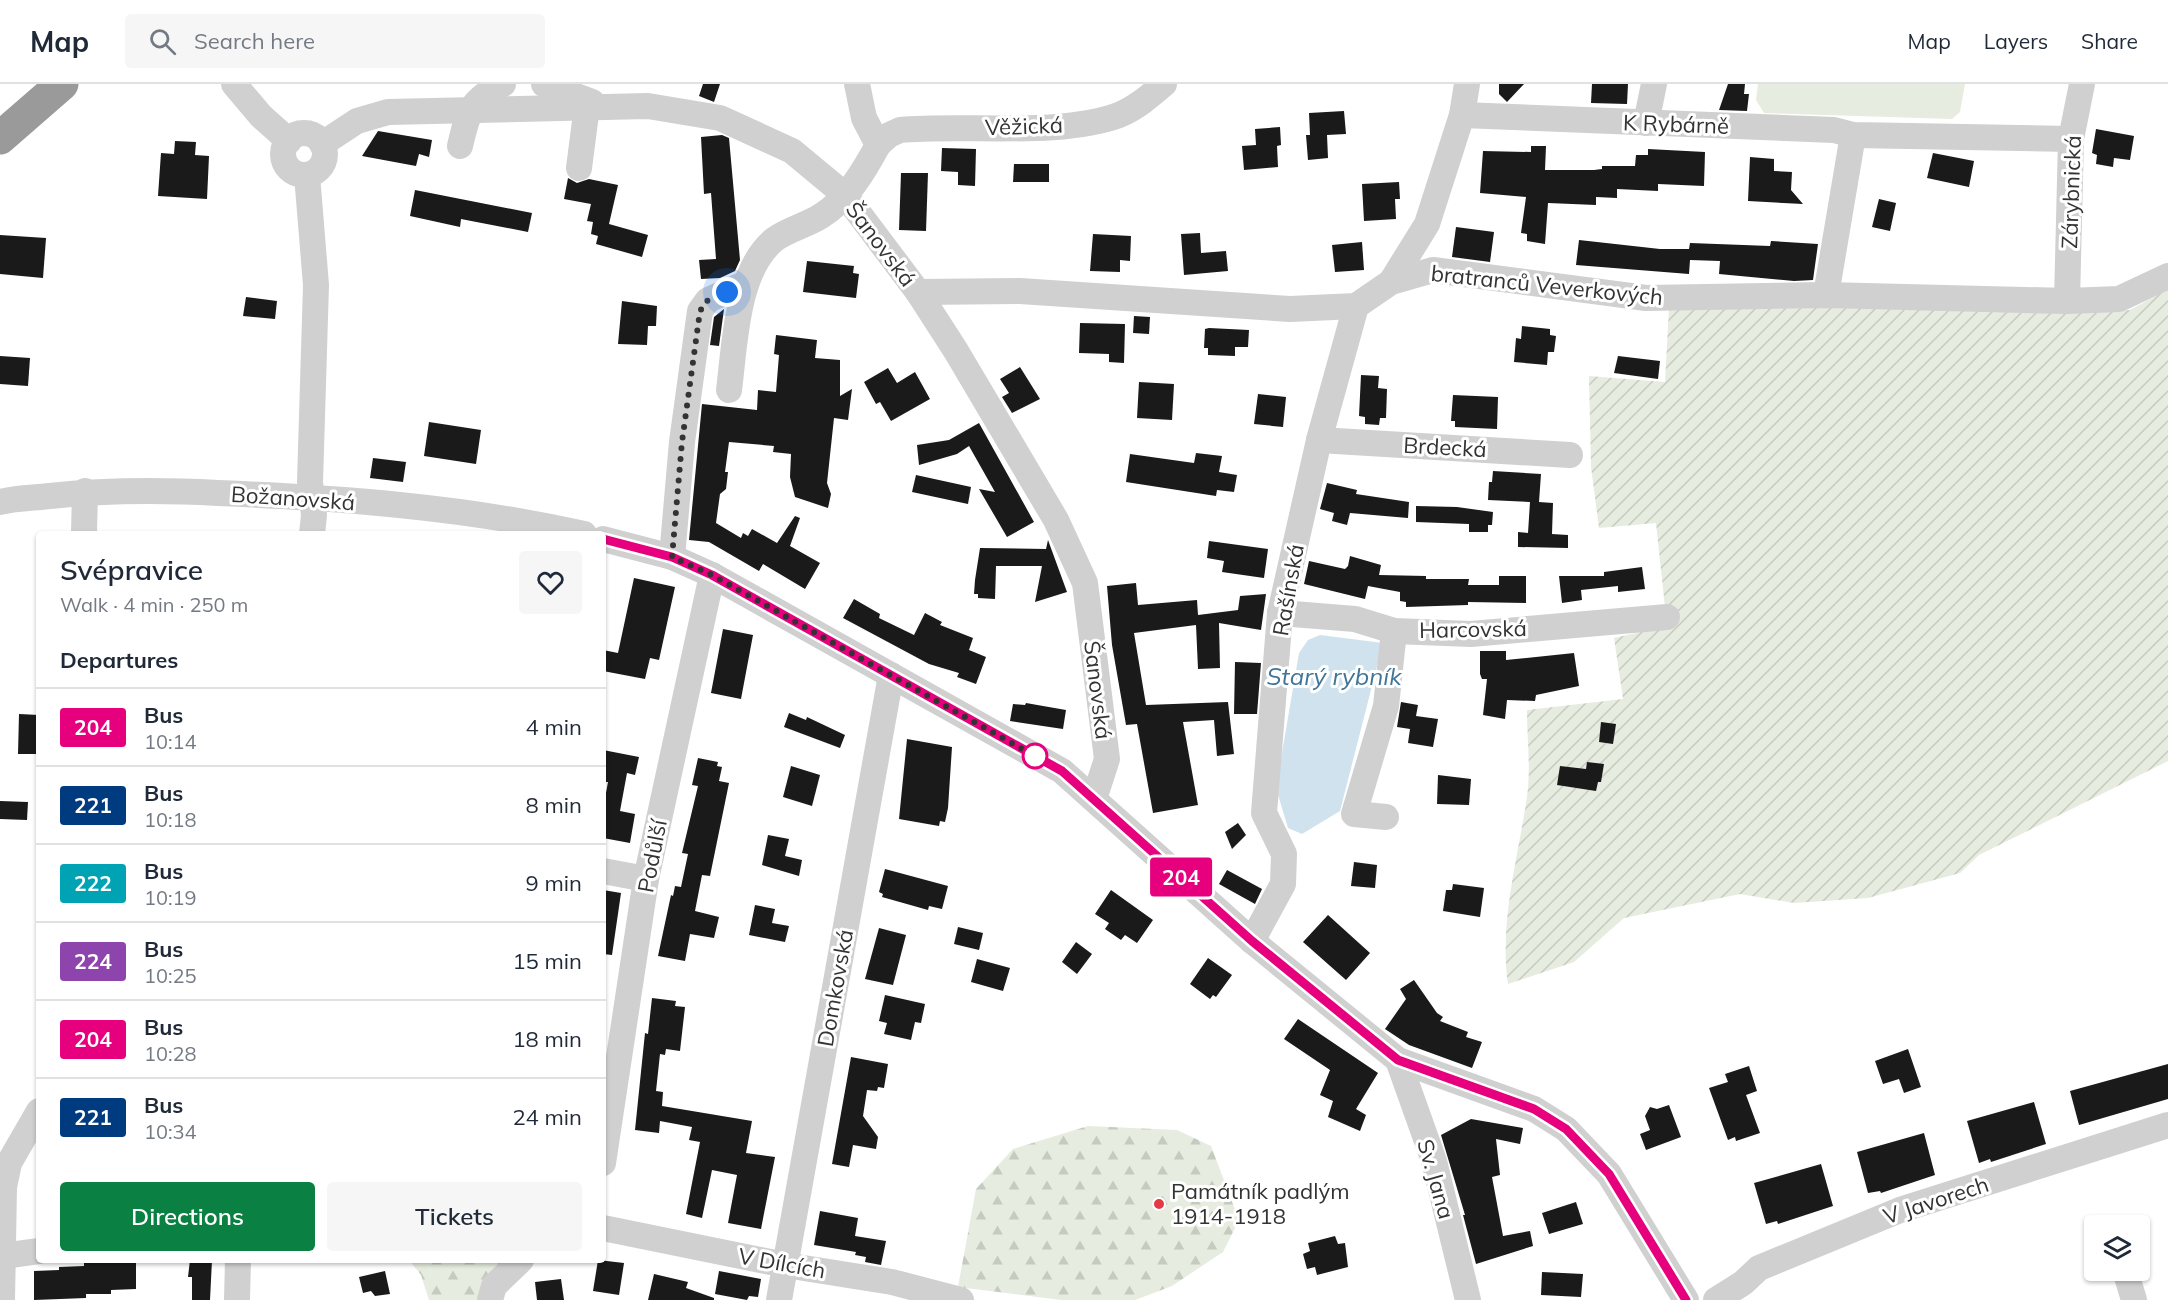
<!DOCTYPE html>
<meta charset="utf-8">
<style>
body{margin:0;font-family:Mulish,sans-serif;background:#f6f6f7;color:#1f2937;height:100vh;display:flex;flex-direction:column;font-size:22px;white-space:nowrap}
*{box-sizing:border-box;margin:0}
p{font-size:20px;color:#747a83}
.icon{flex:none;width:33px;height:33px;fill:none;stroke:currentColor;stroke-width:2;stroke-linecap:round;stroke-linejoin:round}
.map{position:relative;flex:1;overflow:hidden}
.side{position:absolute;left:36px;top:447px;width:570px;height:732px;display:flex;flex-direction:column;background:#fff;border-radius:6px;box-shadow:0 2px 4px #0004}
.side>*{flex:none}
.badge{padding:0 12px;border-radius:4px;font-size:21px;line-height:39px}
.tools{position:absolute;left:2084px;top:1131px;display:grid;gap:12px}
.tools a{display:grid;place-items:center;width:66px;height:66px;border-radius:6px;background:#fff;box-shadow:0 2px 4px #0004;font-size:30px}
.you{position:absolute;width:30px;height:30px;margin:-15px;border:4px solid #fff;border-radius:50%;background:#1a73e8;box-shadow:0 0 0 9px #1a73e833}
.map>.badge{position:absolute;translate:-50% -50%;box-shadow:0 0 0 3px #fff}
h2{padding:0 24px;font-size:22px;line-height:54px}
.round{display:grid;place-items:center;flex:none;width:63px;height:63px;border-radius:6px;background:#f6f6f7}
.headline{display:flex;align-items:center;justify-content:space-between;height:102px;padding:0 24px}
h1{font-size:28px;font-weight:600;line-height:45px}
.primary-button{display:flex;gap:12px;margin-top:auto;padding:12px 24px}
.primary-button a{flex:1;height:69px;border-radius:6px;background:#0b8043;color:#fff;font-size:24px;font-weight:600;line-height:69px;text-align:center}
.primary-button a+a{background:#f6f6f7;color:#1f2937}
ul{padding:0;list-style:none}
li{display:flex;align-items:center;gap:18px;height:78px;padding:0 24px;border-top:2px solid #e0e1e3}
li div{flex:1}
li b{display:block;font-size:22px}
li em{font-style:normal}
li .badge{min-width:66px;font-weight:700;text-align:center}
header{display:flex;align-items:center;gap:36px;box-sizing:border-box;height:84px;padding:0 30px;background:#fff;border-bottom:2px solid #e0e1e3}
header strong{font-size:28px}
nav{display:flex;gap:33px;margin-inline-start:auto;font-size:21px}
.search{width:420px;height:54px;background:#f6f6f7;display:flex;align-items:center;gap:15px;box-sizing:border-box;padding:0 21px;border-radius:6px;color:#747a83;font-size:22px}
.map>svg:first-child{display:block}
.green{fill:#e6ecdf}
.forest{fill:url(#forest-firs)}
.garden{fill:url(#garden-furrows)}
.water{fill:#cfe2ee}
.building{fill:#1a1a1a}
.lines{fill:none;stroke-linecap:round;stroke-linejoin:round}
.minor{stroke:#d0d0d0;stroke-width:26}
.highway{stroke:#9a9a9a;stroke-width:33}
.line-casing{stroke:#fff;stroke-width:14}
.line{stroke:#e6007e;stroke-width:9}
.walk{stroke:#333;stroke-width:6;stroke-dasharray:0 10.8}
.stop-dot{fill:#fff;stroke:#e6007e;stroke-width:3}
.poi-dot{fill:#e63946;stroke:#fff;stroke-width:2}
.labels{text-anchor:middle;stroke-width:6;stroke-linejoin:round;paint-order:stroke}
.street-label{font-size:22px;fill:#333;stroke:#fff}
.poi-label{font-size:22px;fill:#333;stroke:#fff;text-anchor:start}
.water-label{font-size:24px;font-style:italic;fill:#3f7597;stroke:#fff}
</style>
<header>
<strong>Map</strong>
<div class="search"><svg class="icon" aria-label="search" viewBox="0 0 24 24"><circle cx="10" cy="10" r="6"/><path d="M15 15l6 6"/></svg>Search here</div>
<nav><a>Map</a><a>Layers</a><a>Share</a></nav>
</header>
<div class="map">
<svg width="2168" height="1216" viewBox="0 0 2168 1216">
<defs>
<pattern id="forest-firs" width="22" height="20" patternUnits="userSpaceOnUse" patternTransform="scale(1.5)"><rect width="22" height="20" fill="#e6ecdf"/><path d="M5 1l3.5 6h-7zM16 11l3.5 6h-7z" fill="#c6cbc0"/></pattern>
<pattern id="garden-furrows" width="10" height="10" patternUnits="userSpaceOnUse" patternTransform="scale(1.5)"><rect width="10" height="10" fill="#e6ecdf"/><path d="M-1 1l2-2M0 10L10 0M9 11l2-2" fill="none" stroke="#c6cbc0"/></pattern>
</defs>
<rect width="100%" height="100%" fill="#fff"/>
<polygon class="green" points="1758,0 1965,0 1960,28 1952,35 1764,29 1756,16"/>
<g class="forest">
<polygon points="1088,1042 1177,1046 1211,1062 1239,1136 1223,1168 1172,1202 1135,1216 1061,1216 958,1203 976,1105 1013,1065"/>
<polygon points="409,1176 507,1176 478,1216 429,1216 421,1191"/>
</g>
<path class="garden" d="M2168,205V677L1979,771L1960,789L1868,814L1794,819L1740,810L1624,834L1574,878L1508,900C1499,838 1518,774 1527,713C1531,685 1527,654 1527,626L1623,615L1614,554L1667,542L1656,439L1599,444L1591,383L1589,292L1665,298L1669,225L1935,223L2130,226Z"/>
<polygon class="water" points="1320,551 1383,559 1340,727 1302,750 1288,744 1276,704 1299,569 1308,556"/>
<g class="building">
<polygon points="703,0 720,0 714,18 699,12"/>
<polygon points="1499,0 1524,0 1507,18 1499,10"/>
<polygon points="1592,0 1628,0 1627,20 1591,19"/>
<polygon points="1728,0 1745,0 1744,10 1749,10 1747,27 1719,26"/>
<polygon points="1344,27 1346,50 1327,51 1328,74 1308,76 1306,51 1310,51 1309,29"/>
<polygon points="1280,43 1281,61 1277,62 1278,83 1244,86 1242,62 1256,61 1255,45"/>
<polygon points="2096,45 2134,52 2130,76 2114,74 2113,83 2096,80 2097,71 2092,69"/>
<polygon points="378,47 432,56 429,73 419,70 416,82 362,72"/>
<polygon points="722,51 729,54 740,176 735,187 720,194 701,195 699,176 716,175 711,109 704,110 701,53"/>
<polygon points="175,57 196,58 195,71 209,72 207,115 158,112 161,69 174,70"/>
<polygon points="1531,62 1546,62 1545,86 1594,86 1602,85 1602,82 1635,82 1636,71 1648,71 1648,65 1705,68 1704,102 1658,100 1658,107 1617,105 1617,114 1596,113 1596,121 1548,119 1545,160 1527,157 1527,150 1521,149 1526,113 1480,109 1483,67 1531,68"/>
<polygon points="942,64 976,65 975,102 958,101 958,88 941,87"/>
<polygon points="1933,69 1974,77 1969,103 1927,94"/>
<polygon points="1750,73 1774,75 1774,87 1792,88 1791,106 1803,120 1748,117"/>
<polygon points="1014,80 1049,80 1049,98 1013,98"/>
<polygon points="901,89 928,89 926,147 899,146"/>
<polygon points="568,94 577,99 589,95 618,101 609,140 648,151 642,173 596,160 598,152 591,150 593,138 587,137 591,120 564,115"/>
<polygon points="1399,98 1400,115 1395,115 1396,135 1364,137 1362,100"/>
<polygon points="415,106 532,129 528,148 461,135 460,143 410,132"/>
<polygon points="1879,115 1896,119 1890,147 1872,143"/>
<polygon points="1456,143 1494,148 1490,178 1452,173"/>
<polygon points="1200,149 1201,169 1226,167 1228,187 1184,191 1181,150"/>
<polygon points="1093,150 1131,152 1130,177 1120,176 1120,188 1090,187"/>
<polygon points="0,151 46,154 43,194 0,190"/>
<polygon points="1579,156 1660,165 1689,165 1690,159 1770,162 1771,157 1818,160 1813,196 1794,197 1719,190 1720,177 1690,176 1689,190 1576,181"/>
<polygon points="1362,158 1364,186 1335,188 1332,161"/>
<polygon points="807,177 854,182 853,189 859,190 856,214 803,208"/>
<polygon points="246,213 277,217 275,235 243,232"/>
<polygon points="622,217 657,222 656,242 648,242 647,261 618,260"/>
<polygon points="724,225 719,262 710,261 714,233"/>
<polygon points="1134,232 1150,233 1149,250 1133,249"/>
<polygon points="1080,239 1125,240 1124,279 1109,278 1109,270 1079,269"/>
<polygon points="1522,242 1550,245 1550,251 1556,252 1554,268 1548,268 1547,281 1514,278 1516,254 1521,255"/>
<polygon points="1209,244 1249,246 1248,263 1235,263 1235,272 1208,271 1208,264 1204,264 1205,245"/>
<polygon points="776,251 817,256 815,274 840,276 840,312 852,305 848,336 834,334 827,399 831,410 828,424 795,413 790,393 791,370 773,368 774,362 729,358 725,388 728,388 726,405 720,410 716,439 741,454 743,449 748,452 752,445 777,459 795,432 800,434 790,462 820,479 805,505 763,480 759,487 709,458 689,456 702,320 757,326 758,306 776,308 779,271 774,270"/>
<polygon points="0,272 30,274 28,302 0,300"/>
<polygon points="1618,272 1660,277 1658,295 1614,289"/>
<polygon points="1020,283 1040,315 1012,329 1002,313 1009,309 1000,295"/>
<polygon points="888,284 897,299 915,288 930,315 891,337 880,318 876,320 864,298"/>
<polygon points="1361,291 1379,292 1378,304 1387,305 1386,334 1380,334 1379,341 1365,340 1365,333 1359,332"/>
<polygon points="1139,298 1174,300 1172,336 1137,334"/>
<polygon points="1258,310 1286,313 1283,343 1254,340"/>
<polygon points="1453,311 1498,313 1497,345 1455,343 1455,337 1451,337"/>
<polygon points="429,338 481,346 476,380 424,372"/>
<polygon points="979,339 1034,438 1007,453 979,405 995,408 969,362 957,370 919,381 917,361 949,356"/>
<polygon points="1196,369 1222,372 1219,388 1237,391 1234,408 1217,406 1216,412 1126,398 1130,370 1194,379"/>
<polygon points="373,374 406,378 403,398 370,394"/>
<polygon points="1493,387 1541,390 1539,418 1553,419 1552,450 1568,451 1568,464 1518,463 1518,448 1528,449 1530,418 1488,416 1489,398 1492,398"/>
<polygon points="916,391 971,403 968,420 912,408"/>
<polygon points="1327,399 1357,406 1356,410 1409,418 1408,434 1350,429 1347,441 1332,437 1334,429 1320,425"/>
<polygon points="1416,422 1457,423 1493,428 1492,441 1488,441 1488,448 1469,448 1469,440 1416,438"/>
<polygon points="1048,456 1067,508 1035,518 1042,482 996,482 995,515 978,514 978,510 974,510 975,496 980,464 1046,465"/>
<polygon points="1209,457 1268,465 1264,494 1222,488 1224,477 1207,474"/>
<polygon points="1350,472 1381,481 1379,491 1426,492 1426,495 1469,495 1468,501 1499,501 1499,492 1526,492 1526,519 1468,518 1468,521 1406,523 1406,518 1400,517 1400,508 1368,502 1365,515 1304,500 1309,477 1345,485 1348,482"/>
<polygon points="1642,483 1645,505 1618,508 1618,502 1581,506 1582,516 1562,519 1559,492 1604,492 1604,488"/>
<polygon points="634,494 675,503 659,576 650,574 645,595 603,587 603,566 618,569"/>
<polygon points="1136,499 1138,521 1197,516 1198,531 1238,526 1240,512 1266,510 1261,546 1219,539 1220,584 1198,585 1196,541 1134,549 1146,621 1228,618 1234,670 1217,672 1214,636 1183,638 1198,721 1153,729 1137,640 1126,641 1112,561 1107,502"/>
<polygon points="854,515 880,530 879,534 914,551 925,529 942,538 940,541 973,554 969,566 986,573 976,600 957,593 959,589 929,580 843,534"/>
<polygon points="723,545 753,551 741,615 711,609"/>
<polygon points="1480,567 1506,567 1506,576 1574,569 1579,602 1536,611 1535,617 1507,616 1505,635 1483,631 1487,595 1482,595 1480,590"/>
<polygon points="1235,578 1261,579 1257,630 1234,630"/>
<polygon points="1401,618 1418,621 1416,632 1438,635 1433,663 1408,659 1410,645 1397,643"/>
<polygon points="1026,619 1066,626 1063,645 1010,637 1013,620 1025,621"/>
<polygon points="789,629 806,636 807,633 845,651 840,664 784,643"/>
<polygon points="19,630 39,631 39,656 36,656 36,670 18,670"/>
<polygon points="1601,638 1616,640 1613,660 1599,658"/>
<polygon points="907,655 952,663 948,724 945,738 940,737 939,742 899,735"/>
<polygon points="603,666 639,673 635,691 627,689 620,727 635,730 630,759 603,754 603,725 608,698 603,698"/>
<polygon points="698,674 718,678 717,682 722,683 719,697 729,699 710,792 702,791 695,827 719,833 714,854 690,850 685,877 658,872 671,811 673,812 675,802 681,803 688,770 682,769 698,702 692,701"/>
<polygon points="1587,678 1604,680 1601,698 1598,698 1596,707 1557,701 1560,682 1586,685"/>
<polygon points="791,682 820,691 812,722 783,713"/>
<polygon points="1438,691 1471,695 1469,721 1437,720"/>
<polygon points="0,717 28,718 27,736 0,735"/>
<polygon points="1238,739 1246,751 1232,765 1225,748"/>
<polygon points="768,751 789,755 785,772 802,776 799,792 762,781"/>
<polygon points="1354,778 1377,781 1375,804 1351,802"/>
<polygon points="885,785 948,802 942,825 929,822 928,826 882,813 883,810 879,808"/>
<polygon points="1227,786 1262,805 1255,820 1219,800"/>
<polygon points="1453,800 1484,804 1480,833 1443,827 1446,806 1452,806"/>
<polygon points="603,806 621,809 612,871 603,870"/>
<polygon points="1111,806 1153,836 1137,859 1125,851 1121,856 1105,845 1109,839 1095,830"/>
<polygon points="755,821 775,825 772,839 789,842 785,858 749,851"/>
<polygon points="1328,831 1370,869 1346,896 1303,858"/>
<polygon points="958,843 983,849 979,866 954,860"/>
<polygon points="879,844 906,851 893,901 865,895"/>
<polygon points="1076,858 1092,870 1077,890 1062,878"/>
<polygon points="1208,874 1232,891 1216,913 1213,911 1210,915 1190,900"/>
<polygon points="977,875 1010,884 1003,907 971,898"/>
<polygon points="1414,896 1437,929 1443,933 1440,937 1468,948 1466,953 1482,958 1472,984 1409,961 1385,945 1406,915 1400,905"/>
<polygon points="885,911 925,920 921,939 915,938 911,956 884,950 887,939 879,937"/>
<polygon points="652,914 676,917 675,922 685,923 680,967 666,965 665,971 660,970 656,1007 663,1008 662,1022 752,1037 746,1069 775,1073 761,1145 728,1139 737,1091 712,1086 702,1134 686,1130 700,1058 689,1056 692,1043 660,1037 659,1049 635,1046 645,949 648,950"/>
<polygon points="1298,935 1378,989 1356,1025 1366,1031 1360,1047 1328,1033 1333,1017 1320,1011 1330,986 1284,955"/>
<polygon points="1908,965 1921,1003 1904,1009 1899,995 1883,1000 1875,977"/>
<polygon points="851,973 888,980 884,1004 878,1003 877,1007 867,1006 863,1032 878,1053 876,1065 853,1061 849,1083 832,1080"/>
<polygon points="2168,980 2168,1015 2079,1041 2070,1007"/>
<polygon points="1749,982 1757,1007 1746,1011 1760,1049 1736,1057 1735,1053 1728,1056 1709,1004 1728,998 1725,990"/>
<polygon points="2034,1018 2046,1060 1991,1078 1990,1075 1979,1079 1967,1037"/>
<polygon points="1669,1021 1681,1053 1646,1066 1640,1050 1650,1046 1645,1032 1650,1023 1657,1025"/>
<polygon points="1471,1035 1523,1044 1520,1060 1496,1055 1500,1091 1492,1093 1503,1152 1530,1147 1533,1162 1476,1180 1463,1131 1465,1131 1441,1051"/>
<polygon points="1924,1049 1935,1091 1881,1109 1880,1107 1868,1109 1857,1068"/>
<polygon points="1821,1080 1833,1122 1778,1140 1777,1137 1766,1140 1754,1099"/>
<polygon points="1576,1118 1583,1140 1549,1150 1542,1129"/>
<polygon points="820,1127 858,1134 855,1152 886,1157 881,1181 865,1178 866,1173 855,1171 856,1168 814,1161"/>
<polygon points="1335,1152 1338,1160 1345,1159 1348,1183 1317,1191 1315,1183 1307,1185 1303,1170 1310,1167 1308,1159"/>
<polygon points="109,1176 136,1176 136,1205 111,1206 111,1210 86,1210 86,1214 34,1216 34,1187 59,1186 59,1183 84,1182 84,1178"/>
<polygon points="190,1176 212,1176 210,1216 192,1216 192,1193 188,1193"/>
<polygon points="598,1176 624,1179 619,1211 593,1207"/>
<polygon points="385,1187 390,1210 375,1212 371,1207 363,1209 359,1193"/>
<polygon points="719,1187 761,1195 758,1213 749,1212 747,1216 715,1210"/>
<polygon points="1542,1188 1583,1190 1581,1213 1541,1211"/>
<polygon points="654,1190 688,1198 686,1204 714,1214 714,1216 648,1216"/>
<polygon points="561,1195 564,1216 537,1216 535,1198"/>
</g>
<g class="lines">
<g class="minor">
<polyline points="234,0 261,32 289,57"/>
<polyline points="544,0 592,18"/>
<polyline points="1462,31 1834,46 1853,51 2071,55"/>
<polyline points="1646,39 1654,0"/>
<circle cx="304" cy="70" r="21"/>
<polyline points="322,60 357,37 388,28 648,22 720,34 792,67 845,111 918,208 956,267 1056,436 1085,499 1107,675 1094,715"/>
<path d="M878,61L889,51L900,46C966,40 1060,53 1119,31C1136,24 1150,12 1164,0"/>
<path d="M460,62C468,28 470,16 503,0"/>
<polyline points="579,84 587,22"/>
<polyline points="307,91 316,201 310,398 314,431 312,450"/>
<polyline points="1391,198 1427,140 1462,31 1467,0"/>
<polyline points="918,208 1020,207 1290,225 1356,222 1391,198 1433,186 1646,214 1826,211 2067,217 2119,215 2168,192"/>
<polyline points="1826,211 1853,51"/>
<polyline points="2067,217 2071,55 2082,0"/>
<path d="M729,306C735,260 736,186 775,155C789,145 807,141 821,132C847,116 864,87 878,61L864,34L857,0"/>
<polyline points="1319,356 1570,371"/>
<path d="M0,418C16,414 33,414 50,412C106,406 161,406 218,409C340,414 464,423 584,450"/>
<polyline points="84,450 85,407"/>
<polyline points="603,455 672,473 712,491 1062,687 1252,857 1398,976 1534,1025 1566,1045 1609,1090 1686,1216"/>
<polyline points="672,473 682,358 700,227 708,216 746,199"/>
<polyline points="1280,529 1355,535 1394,547 1471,550 1667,533"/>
<polyline points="1386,733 1354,730 1386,622 1394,547"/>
<polyline points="603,787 646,795"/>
<polyline points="1252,857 1283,800 1284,770 1264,729 1280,529 1319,356 1356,222"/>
<polyline points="1398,976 1434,1077 1468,1216"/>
<polyline points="603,1079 646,795 712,491"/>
<polyline points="603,1144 785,1181 892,1198 961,1216"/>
<polyline points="3,1172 39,1167"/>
<polyline points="2125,1186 2134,1216"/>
<polyline points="2,1216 4,1103 9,1079 39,1027"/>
<polyline points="237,1216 238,1176"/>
<polyline points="490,1216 494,1202 521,1176"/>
<polyline points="779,1216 891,591"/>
<polyline points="1716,1216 1743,1199 1759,1184 1900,1126 2168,1041"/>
</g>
<polyline class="highway" points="0,54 62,0"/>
</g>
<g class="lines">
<defs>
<polyline id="line" points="603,455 672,473 712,491 1062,687 1252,857 1398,976 1534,1025 1566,1045 1609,1090 1686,1216"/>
</defs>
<use href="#line" class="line-casing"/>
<use href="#line" class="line"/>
<polyline class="walk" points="727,208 708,216 700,227 682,358 672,473 712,491 1042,676 1035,672"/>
</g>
<circle class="stop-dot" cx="1035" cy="672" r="12"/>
<circle class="poi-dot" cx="1159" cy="1120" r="6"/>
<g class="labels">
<g class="street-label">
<text transform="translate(1676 40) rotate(2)" y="8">K Rybárně</text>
<text transform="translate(1024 42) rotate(-2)" y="8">Věžická</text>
<text transform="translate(2071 108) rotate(-88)" y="8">Zárybnická</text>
<text transform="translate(881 160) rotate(53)" y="8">Šanovská</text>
<text transform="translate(1547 201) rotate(6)" y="8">bratranců Veverkových</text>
<text transform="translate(1445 363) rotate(3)" y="8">Brdecká</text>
<text transform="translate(293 414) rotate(4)" y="8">Božanovská</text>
<text transform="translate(1288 506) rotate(-80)" y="8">Rašínská</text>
<text transform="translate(1473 545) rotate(-1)" y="8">Harcovská</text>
<text transform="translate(1098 606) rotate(83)" y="8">Šanovská</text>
<text transform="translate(652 772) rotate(-79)" y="8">Podůlší</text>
<text transform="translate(835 904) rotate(-80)" y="8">Domkovská</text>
<text transform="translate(1436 1095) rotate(74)" y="8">Sv. Jana</text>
<text transform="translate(1936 1116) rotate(-18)" y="8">V Javorech</text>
<text transform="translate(782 1179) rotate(10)" y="8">V Dílcích</text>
</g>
<g class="poi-label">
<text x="1171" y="1115">Památník padlým<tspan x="1171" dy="25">1914-1918</tspan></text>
</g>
<g class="water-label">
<text x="1334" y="601">Starý rybník</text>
</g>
</g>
</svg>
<div class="tools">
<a><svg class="icon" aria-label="layers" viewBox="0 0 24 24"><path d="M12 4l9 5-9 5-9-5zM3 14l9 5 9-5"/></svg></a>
</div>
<div class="you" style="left:727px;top:208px"></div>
<b class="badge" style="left:1181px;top:793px;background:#e6007e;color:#fff">204</b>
<section class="side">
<div class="headline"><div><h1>Svépravice</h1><p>Walk · 4 min · 250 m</p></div><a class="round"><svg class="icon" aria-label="heart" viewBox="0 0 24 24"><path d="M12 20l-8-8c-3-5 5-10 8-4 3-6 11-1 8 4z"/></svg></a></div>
<h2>Departures</h2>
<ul>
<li><span class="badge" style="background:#e6007e;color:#fff">204</span><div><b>Bus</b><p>10:14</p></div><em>4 min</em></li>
<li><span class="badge" style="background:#003b80;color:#fff">221</span><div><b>Bus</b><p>10:18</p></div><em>8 min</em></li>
<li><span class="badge" style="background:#00a3b4;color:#fff">222</span><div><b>Bus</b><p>10:19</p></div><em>9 min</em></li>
<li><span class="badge" style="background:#8e44ad;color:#fff">224</span><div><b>Bus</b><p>10:25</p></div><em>15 min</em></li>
<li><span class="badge" style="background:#e6007e;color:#fff">204</span><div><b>Bus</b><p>10:28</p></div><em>18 min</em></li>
<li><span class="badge" style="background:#003b80;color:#fff">221</span><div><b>Bus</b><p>10:34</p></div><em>24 min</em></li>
</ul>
<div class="primary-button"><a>Directions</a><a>Tickets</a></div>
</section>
</div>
